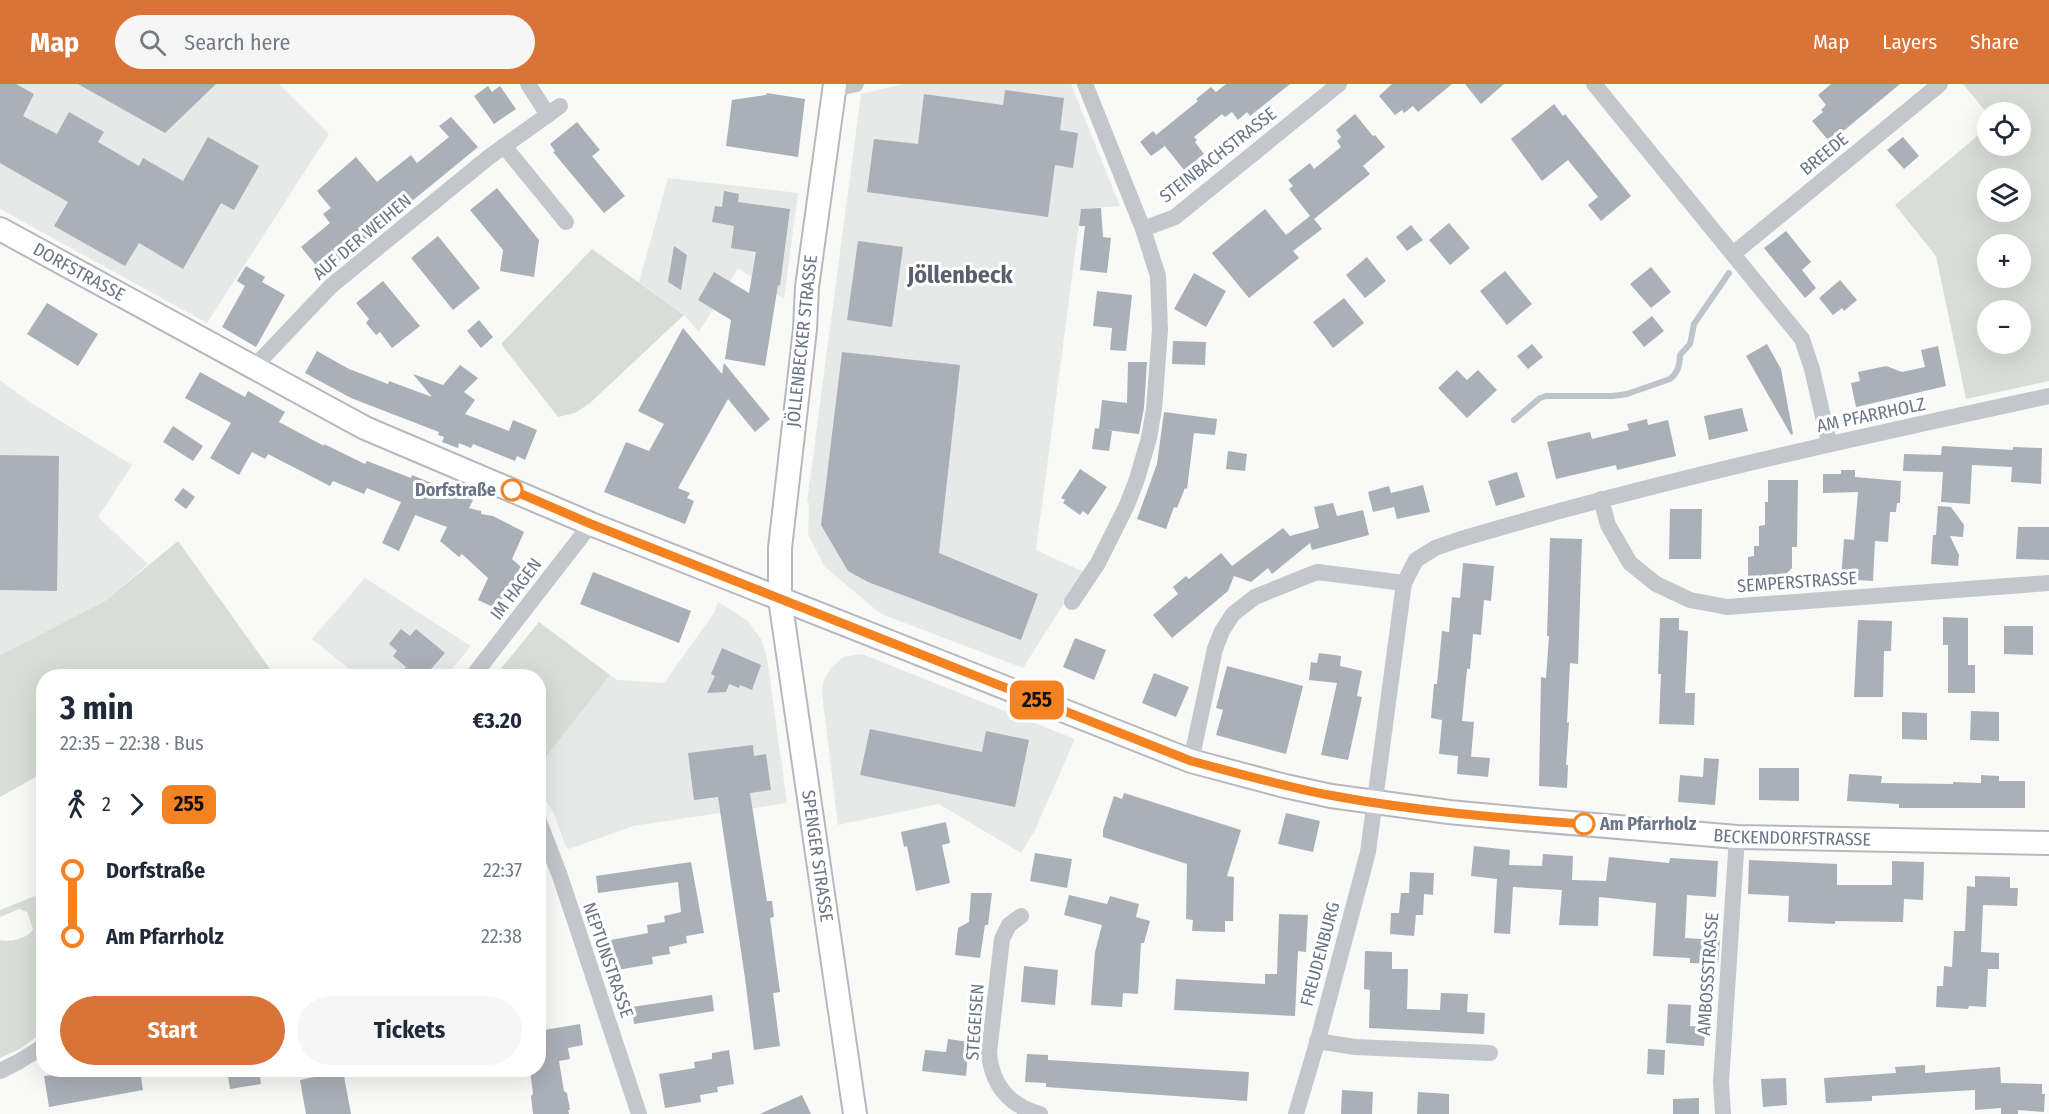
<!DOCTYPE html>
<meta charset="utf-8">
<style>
body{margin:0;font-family:"Fira Sans Condensed",sans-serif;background:#f6f6f7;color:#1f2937;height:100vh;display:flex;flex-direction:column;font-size:22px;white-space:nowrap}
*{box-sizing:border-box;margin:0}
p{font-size:20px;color:#747a83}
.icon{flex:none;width:33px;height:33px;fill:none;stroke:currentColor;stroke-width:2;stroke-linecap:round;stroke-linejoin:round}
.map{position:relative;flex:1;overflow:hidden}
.drawer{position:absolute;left:36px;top:585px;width:510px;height:408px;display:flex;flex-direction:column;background:#fff;border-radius:24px;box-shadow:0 6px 24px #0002}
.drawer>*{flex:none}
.badge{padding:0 12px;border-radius:9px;font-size:21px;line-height:39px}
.buttons{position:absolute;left:1977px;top:18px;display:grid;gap:12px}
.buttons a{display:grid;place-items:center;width:54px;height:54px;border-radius:50%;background:#fff;box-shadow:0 6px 24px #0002;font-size:30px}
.map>.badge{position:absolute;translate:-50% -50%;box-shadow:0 0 0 3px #fff}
.legs{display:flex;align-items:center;gap:9px;height:66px;padding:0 24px;font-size:20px}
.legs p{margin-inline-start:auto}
.headline{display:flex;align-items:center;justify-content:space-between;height:102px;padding:0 24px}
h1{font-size:33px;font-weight:700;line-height:45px}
.cta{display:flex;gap:12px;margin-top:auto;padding:12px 24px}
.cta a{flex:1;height:69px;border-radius:36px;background:#d97337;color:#fff;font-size:24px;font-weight:700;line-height:69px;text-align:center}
.cta a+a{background:#f6f6f7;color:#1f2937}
ul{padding:0 24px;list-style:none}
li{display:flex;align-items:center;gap:21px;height:66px;font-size:22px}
li i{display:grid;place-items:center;width:9px;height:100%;margin:0 8px;background:currentColor}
li i::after{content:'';width:15px;height:15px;margin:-8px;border:4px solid;border-radius:50%;background:#fff}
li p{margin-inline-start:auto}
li:first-child i{background:linear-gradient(#0000 50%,currentColor 0)}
li:last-child i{background:linear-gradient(currentColor 50%,#0000 0)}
header{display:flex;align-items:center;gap:36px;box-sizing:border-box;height:84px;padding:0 30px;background:#d97337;color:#fff}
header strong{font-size:28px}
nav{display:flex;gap:33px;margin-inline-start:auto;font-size:21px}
.search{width:420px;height:54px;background:#f6f6f7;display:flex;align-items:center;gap:15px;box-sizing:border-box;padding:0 21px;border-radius:33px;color:#747a83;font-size:22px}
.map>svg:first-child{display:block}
.built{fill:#e7e8e8}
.green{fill:#d8ded7;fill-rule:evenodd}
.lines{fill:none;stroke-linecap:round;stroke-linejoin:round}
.stream{stroke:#bdc5cb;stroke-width:6}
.building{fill:#aab0b7}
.secondary-casing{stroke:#b5b9bf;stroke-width:26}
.street{stroke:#c3c6ca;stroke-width:16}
.secondary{stroke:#fff;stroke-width:22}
.line-1-casing{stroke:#fff;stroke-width:14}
.line-1{stroke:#f58220;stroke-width:9}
.stop-1-dot{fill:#fff;stroke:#f58220;stroke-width:3}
.labels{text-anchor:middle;stroke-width:6;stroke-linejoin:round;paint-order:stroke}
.street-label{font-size:18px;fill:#6a7686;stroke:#fff}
.stop-label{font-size:18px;font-weight:bold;fill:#6a7686;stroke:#fff;text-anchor:end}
.district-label{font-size:24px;font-weight:bold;fill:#58606c;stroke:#fff}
</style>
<header>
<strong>Map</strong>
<div class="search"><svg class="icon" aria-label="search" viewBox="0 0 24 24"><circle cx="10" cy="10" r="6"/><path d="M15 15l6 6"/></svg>Search here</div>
<nav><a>Map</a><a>Layers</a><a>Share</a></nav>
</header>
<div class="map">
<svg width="2049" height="1030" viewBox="0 0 2049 1030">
<rect width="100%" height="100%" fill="#f9f9f7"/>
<g class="built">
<polygon points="0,0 279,0 329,50 207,239 0,125"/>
<polygon points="903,0 1071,0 1120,122 1081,125 1036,466 1084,488 1023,584 881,530 825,483 808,450 809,419 807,418 861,10"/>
<polygon points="668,94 798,109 784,215 738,184 699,248 684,231 639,198"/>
<polygon points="0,296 28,317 132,381 98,433 148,480 105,517 0,571"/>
<polygon points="365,494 471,562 446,592 358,592 312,555"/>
<polygon points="718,518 748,537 761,555 767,574 787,719 633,742 569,765 565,761 555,732 539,703 539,682 610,591 617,596 664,599 714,529"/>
<polygon points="862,570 1075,655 1034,748 1021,769 939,720 838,741 822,610 823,598 830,585 843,573"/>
</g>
<g class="green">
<path d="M1963,0H2049V297L1966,315L1936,172L1895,121L1987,44L1988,62H2020V28L1987,29ZM1988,94H2020V128H1988ZM2020,160V194H1988V160ZM1988,226H2020V260H1988Z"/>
<polygon points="592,165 684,231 590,319 575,329 558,333 501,260"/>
<polygon points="178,457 275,592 44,592 43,689 0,713 0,571 105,517"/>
<polygon points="539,538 610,591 539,682 538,592 495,592"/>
<path d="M35,812L43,838V948L20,965L0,974V856C9,859 29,854 33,845L27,828L19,825L0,833V826Z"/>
</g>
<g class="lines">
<path class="stream" d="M1514,336L1540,314L1546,312H1613L1627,310L1670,295C1678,289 1680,281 1680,271L1690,260L1694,240L1729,189"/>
</g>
<g class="building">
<polygon points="0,0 16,0 34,10 23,32 57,50 69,28 104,48 98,58 139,82 143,74 183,97 208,53 259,82 234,126 221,119 183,185 139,159 125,182 54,142 68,118 0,79"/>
<polygon points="78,0 216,0 165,49"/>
<polygon points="1226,0 1290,0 1250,32 1247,28 1238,36 1232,28 1225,33 1222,30 1194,53 1197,56 1195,58 1204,70 1184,86 1156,51 1198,17 1196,15 1211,3 1216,8"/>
<polygon points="1392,0 1452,0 1418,28 1413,22 1404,29 1402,26 1395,31 1379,12"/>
<polygon points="1465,0 1504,0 1481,20"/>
<polygon points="1831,0 1900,0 1841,49 1839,47 1828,56 1812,37 1823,28 1821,26 1826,21 1818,11"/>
<polygon points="488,2 492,8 500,2 516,25 494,40 474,12"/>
<polygon points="1005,6 1064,14 1060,46 1078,49 1073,84 1055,81 1048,133 867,108 874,55 918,60 924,10 1003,21"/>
<polygon points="767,9 805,15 798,73 726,62 732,16 766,11"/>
<polygon points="1554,20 1563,32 1565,30 1631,112 1601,137 1588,121 1598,113 1568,76 1542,97 1511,55"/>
<polygon points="1355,30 1373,52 1375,51 1385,63 1363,82 1370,90 1314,135 1322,145 1293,167 1299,174 1249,214 1212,169 1265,125 1286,151 1310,132 1289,105 1293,102 1288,96 1310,79 1314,85 1341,63 1337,57 1341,53 1336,46"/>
<polygon points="451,33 478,63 323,190 301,163 330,139 323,130 331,124 317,107 356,73 377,98 411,71 417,79 449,53 439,42"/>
<polygon points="577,38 600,66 592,72 625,112 604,129 553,68 555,67 550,60"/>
<polygon points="1153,47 1165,62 1151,72 1140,58"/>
<polygon points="1903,53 1919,72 1904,85 1887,66"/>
<polygon points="497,104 539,156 534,193 500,187 503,166 470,126"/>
<polygon points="724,107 739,110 738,118 790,125 780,202 778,201 765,282 725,275 731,236 698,216 714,188 749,209 756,168 731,164 734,142 712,138 715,122 722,123"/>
<polygon points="1101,124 1103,153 1111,154 1107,189 1080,186 1085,142 1079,142 1081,125"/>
<polygon points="1449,139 1470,164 1450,181 1429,156"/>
<polygon points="1411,141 1423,156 1407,167 1396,153"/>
<polygon points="1786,147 1811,178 1802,186 1816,204 1805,214 1764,164"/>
<polygon points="438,152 480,204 453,226 411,174"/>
<polygon points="858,157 903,163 892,243 847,236"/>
<polygon points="674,162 687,171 681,206 668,198"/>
<polygon points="1367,173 1386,197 1365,214 1346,191"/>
<polygon points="246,182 265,193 262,198 285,211 256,263 222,243 245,202 237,197"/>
<polygon points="1651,183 1671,208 1651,224 1630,200"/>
<polygon points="1505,187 1532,220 1507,241 1480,207"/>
<polygon points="1194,189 1226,207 1206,243 1174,225"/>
<polygon points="1840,196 1857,216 1844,227 1842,224 1833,231 1819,214"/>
<polygon points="383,197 420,242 392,264 380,248 376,251 366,239 369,235 356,219"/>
<polygon points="1097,207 1132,211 1126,267 1110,266 1112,244 1093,242"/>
<polygon points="1344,214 1364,239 1333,264 1313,238"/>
<polygon points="47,219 98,250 78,282 27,250"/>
<polygon points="1652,232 1664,247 1644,263 1632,248"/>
<polygon points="479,236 493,253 481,264 467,247"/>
<polygon points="683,244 722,290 724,279 770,335 755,348 728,315 678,404 690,409 687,414 694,417 685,440 604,408 626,358 649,367 664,340 638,327"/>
<polygon points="1173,257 1206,258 1205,281 1172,280"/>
<polygon points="1532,260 1543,273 1528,285 1517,272"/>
<polygon points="1767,260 1781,285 1793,350 1791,351 1746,272"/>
<polygon points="1938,262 1946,302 1856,323 1851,299 1860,297 1858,288 1886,282 1902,288 1925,283 1921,266"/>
<polygon points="317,267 349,285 388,300 389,297 432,313 413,290 443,301 460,281 478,294 464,308 475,316 465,330 509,347 513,336 537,346 525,376 517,372 515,377 473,360 471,364 459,359 458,364 442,358 444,353 438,351 439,348 351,314 305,289"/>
<polygon points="842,268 960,281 939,469 1038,510 1021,556 868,498 848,487 821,441"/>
<polygon points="1128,278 1147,278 1144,324 1139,350 1099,345 1102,316 1127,319"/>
<polygon points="1457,286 1467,296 1478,286 1497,306 1467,334 1438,304"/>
<polygon points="200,288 245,313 248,307 285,328 279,338 324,362 324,360 365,380 367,377 411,394 412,391 473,416 469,424 481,427 481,430 493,432 524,448 512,475 524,486 495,524 478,516 488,494 462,470 459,473 440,457 447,443 415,431 399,467 382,459 401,418 367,404 364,410 333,397 330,402 268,370 265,375 252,368 239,391 210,374 231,339 185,314"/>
<polygon points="1742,324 1748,347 1709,356 1704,332"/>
<polygon points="1164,328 1217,335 1215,351 1194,349 1187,405 1185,404 1177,424 1174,423 1166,445 1137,435 1157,380"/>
<polygon points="1647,335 1648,341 1668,336 1676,372 1617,386 1616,381 1556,395 1547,358 1590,348 1592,355 1629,346 1627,340"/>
<polygon points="173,342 203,362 193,377 163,358"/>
<polygon points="1095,344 1112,347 1109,367 1092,365"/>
<polygon points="1942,362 2013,366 2013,363 2042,364 2041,400 2011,398 2012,383 1972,381 1970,420 1941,418 1943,388 1903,387 1904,370 1941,371"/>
<polygon points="1228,367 1247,370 1245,387 1226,385"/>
<polygon points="0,371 59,372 57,507 0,506"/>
<polygon points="1080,385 1107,403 1088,431 1083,427 1080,431 1063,419 1065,416 1061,414"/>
<polygon points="1841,386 1855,386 1855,393 1901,397 1900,419 1897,419 1896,428 1890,428 1888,458 1875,457 1873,497 1841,495 1844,455 1854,456 1858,408 1823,409 1823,390 1841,390"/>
<polygon points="1517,388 1525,413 1496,422 1488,397"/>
<polygon points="1768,396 1798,396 1797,463 1792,463 1792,484 1786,490 1787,501 1748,500 1748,473 1754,472 1754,462 1759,462 1759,442 1765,441 1765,418 1768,418"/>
<polygon points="1423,401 1430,428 1397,435 1394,423 1373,428 1368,408 1389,402 1393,417 1391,409"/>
<polygon points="183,404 195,413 186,425 174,416"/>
<polygon points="1333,419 1337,432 1363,426 1369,451 1312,466 1310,459 1272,490 1268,484 1251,498 1234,492 1228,507 1172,554 1153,531 1178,510 1173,503 1186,492 1189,495 1221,469 1232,482 1283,444 1290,452 1319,444 1314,423"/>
<polygon points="1938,422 1951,423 1964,441 1963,453 1950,452 1959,471 1958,482 1931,480 1933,451 1936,451"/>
<polygon points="1670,425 1702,425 1701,475 1669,475"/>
<polygon points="2018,443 2049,443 2049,476 2016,475"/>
<polygon points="1550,454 1582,455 1578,580 1570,579 1567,639 1569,638 1566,681 1568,681 1567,704 1539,702 1541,593 1546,594 1549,552 1547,552"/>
<polygon points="1463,479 1494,482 1491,517 1484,516 1481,551 1473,550 1470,585 1467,585 1462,637 1474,638 1471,673 1463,672 1490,674 1488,693 1457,690 1458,672 1439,670 1442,636 1431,634 1434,600 1437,600 1442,547 1449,548 1452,513 1460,514"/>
<polygon points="593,488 691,527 679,559 580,520"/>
<polygon points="1943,533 1968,534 1968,581 1975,581 1975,609 1948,609 1948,561 1943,561"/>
<polygon points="1660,534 1679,534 1679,546 1688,547 1685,609 1695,609 1694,641 1659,640 1661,590 1658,590"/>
<polygon points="1858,536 1892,537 1891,567 1884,567 1883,613 1854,613"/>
<polygon points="2004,542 2033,542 2033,571 2004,570"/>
<polygon points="401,545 410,552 416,545 445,569 425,592 398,592 406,583 393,572 397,567 389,560"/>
<polygon points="1075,554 1106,566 1094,596 1063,583"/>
<polygon points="722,564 761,581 752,606 740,601 739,604 729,600 726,608 707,609 715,592 711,590"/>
<polygon points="1319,569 1341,572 1340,582 1362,587 1357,612 1362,613 1348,676 1321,671 1337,599 1309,596 1311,578 1317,579"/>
<polygon points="1227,582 1303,602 1286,670 1216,651 1223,626 1216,624"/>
<polygon points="1154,589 1189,603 1176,633 1142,619"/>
<polygon points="1971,627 1999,628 1999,657 1970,656"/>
<polygon points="1902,628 1927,629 1927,656 1902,655"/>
<polygon points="870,645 982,668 986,647 1029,656 1015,723 860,691"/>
<polygon points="753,661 754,672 766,670 771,706 750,709 767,817 772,817 774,833 770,834 780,908 773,909 780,962 754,966 745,894 718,713 694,716 688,669"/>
<polygon points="1704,674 1719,675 1715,721 1678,718 1680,691 1703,693"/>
<polygon points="1759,684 1799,684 1799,717 1759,716"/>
<polygon points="1849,690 1882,692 1881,699 1953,700 1953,698 1981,699 1981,691 1999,692 1999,697 2025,697 2025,724 1899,724 1899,720 1847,717"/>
<polygon points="1124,709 1241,746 1227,792 1234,793 1233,837 1225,837 1225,848 1192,847 1193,836 1186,835 1187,780 1103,753 1103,746 1114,712 1122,715"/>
<polygon points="1286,729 1320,737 1313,768 1278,760"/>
<polygon points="946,738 950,759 942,761 950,799 916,807 907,762 904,763 901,748"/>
<polygon points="1474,762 1510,766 1509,781 1542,782 1543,770 1573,772 1572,796 1606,797 1609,773 1669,779 1670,774 1718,777 1716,813 1687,811 1685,854 1720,856 1718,880 1690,879 1690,874 1653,872 1656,819 1599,813 1598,842 1559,841 1562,806 1513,803 1510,850 1494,849 1497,795 1471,792"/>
<polygon points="1035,769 1072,775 1067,804 1030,797"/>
<polygon points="1749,776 1837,780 1837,801 1892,801 1892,777 1924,778 1923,816 1904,815 1903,838 1835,837 1835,840 1788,838 1789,812 1748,810"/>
<polygon points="691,778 704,849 686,852 687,859 669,863 670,870 652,873 653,880 617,886 611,856 648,849 647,841 665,838 664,832 681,828 678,798 598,809 596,792"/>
<polygon points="1410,788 1434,789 1433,811 1424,810 1423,831 1416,831 1414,852 1390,850 1391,829 1399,829 1401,809 1409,809"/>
<polygon points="1975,792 2010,793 2010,804 2018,804 2017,822 1983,821 1981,868 1999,869 1999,885 1988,885 1986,923 1969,922 1968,925 1936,923 1937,902 1943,902 1944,882 1952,883 1954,847 1965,847 1967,802 1975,803"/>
<polygon points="971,809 992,809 988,841 985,841 980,874 955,871 958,844 969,838"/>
<polygon points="1069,811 1107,820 1110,812 1139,820 1136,833 1150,837 1144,859 1141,859 1138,910 1123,909 1122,923 1091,921 1095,868 1102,841 1064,831"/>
<polygon points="1279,830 1308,831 1306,868 1298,867 1295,932 1174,926 1176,895 1265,900 1265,890 1277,890"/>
<polygon points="1365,867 1392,868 1392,885 1408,885 1407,925 1440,926 1441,909 1468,910 1467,928 1485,929 1484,950 1369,944 1370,906 1364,905"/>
<polygon points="1024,882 1058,886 1055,921 1021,918"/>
<polygon points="712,911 714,927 634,940 632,923"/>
<polygon points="1668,920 1691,921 1690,942 1705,943 1704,962 1666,959"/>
<polygon points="580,940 583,961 568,964 570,975 559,977 564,1007 567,1009 570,1026 568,1026 569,1030 533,1030 531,1012 533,1010 530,986 538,986 538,947"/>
<polygon points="948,955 969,958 966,992 922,987 925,966 946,968"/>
<polygon points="1648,965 1665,966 1664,991 1647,990"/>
<polygon points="729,966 734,1000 717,1003 718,1008 700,1011 701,1018 665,1024 659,990 695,984 694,978 712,975 712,969"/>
<polygon points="1027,970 1048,971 1048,976 1249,988 1247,1017 1046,1003 1046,999 1025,998"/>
<polygon points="1925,981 1925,989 2000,983 2001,999 2042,1000 2042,1010 2045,1010 2044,1028 2018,1026 2018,1030 2001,1030 2001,1024 1975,1026 1975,1006 1872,1012 1872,1017 1826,1019 1824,994 1896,989 1895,983"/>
<polygon points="60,986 140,986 143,1006 49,1023 44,992 61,990"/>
<polygon points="227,986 259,986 261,1000 230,1005"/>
<polygon points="343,987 351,1030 306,1030 300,996"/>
<polygon points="1786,994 1787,1021 1763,1023 1761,995"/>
<polygon points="1342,1006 1373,1008 1372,1030 1341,1030"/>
<polygon points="1418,1008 1449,1010 1449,1030 1417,1030"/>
<polygon points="802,1011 811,1030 760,1030"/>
<polygon points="1699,1014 1699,1030 1673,1030 1673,1015"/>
</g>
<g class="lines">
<defs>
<g id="secondary">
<path id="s1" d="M835,0L807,203L805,245L780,464V515L855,1030"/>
<path id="s2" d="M0,145L365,344L591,440L1191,677L1285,702L1331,712L1449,728L1523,735L1737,753L2049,759"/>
</g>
</defs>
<use href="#secondary" class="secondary-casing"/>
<g class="street">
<polyline points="528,0 548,31"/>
<polyline points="1594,0 1802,255 1812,285 1829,359"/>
<polyline points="834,5 856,0"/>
<polyline points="504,62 566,138"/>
<polyline points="1143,145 1175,133 1339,0"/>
<polyline points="1733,170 1940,0"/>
<polyline points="254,283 331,202 489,73 560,22"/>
<polyline points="1601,415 1608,441 1630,479 1656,500 1690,516 1727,523 2049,499"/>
<polyline points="1072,518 1098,479 1127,421 1137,395 1149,354 1154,325 1160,246 1158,192 1143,145 1085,0"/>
<polyline points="473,592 591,440"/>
<polyline points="1191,677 1215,565 1222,547 1233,530 1255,513 1317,488 1404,499"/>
<polyline points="538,735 560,792 639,1030"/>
<path d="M1021,832L1009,841L1002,855L989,969C992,1001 1009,1022 1040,1030"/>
<polyline points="1317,957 1355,963 1490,969"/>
<polyline points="0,987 18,978 44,962"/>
<path d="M1296,1030L1319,952L1368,768L1404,499L1416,476L1435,464L1458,456C1652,398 1850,355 2049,312"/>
<polyline points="1723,1030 1721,998 1737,753"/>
</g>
<use href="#secondary" class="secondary"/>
</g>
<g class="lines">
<defs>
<path id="line-1" d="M512,406L591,440L1191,677C1237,689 1283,702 1329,711C1413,727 1499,734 1584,740"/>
</defs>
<use href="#line-1" class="line-1-casing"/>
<use href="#line-1" class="line-1"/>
</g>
<g class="stop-1-dot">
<circle cx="512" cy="406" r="10"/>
<circle cx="1584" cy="740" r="10"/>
</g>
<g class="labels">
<g class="street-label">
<text transform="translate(1824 70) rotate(-39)" y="6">BREEDE</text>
<text transform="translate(1218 71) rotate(-38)" y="6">STEINBACHSTRASSE</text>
<text transform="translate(362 153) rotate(-40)" y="6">AUF DER WEIHEN</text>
<text dy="6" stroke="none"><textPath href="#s2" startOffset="90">DORFSTRASSE</textPath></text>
<text transform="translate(802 257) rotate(-84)" y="6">JÖLLENBECKER STRASSE</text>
<text transform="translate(1871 331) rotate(-12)" y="6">AM PFARRHOLZ</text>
<text transform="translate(1797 498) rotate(-4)" y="6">SEMPERSTRASSE</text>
<text transform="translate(516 505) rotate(-53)" y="6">IM HAGEN</text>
<text dy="6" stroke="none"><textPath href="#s2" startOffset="1914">BECKENDORFSTRASSE</textPath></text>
<text dy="6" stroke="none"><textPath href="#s1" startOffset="778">SPENGER STRASSE</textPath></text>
<text transform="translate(1320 870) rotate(-75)" y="6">FREUDENBURG</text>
<text transform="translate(608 876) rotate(71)" y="6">NEPTUNSTRASSE</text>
<text transform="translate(1708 890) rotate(-86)" y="6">AMBOSSSTRASSE</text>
<text transform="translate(975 938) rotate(-86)" y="6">STEGEISEN</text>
</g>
<g class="stop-label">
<text x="496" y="412">Dorfstraße</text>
<text x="1600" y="746" text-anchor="start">Am Pfarrholz</text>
</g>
<g class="district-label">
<text x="960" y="199">Jöllenbeck</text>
</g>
</g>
</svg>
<div class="buttons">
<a><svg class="icon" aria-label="locate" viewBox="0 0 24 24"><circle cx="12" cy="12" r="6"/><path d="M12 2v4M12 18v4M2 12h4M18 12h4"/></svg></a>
<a><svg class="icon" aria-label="layers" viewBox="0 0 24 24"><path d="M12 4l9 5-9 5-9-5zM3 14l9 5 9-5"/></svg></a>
<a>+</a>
<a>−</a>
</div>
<b class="badge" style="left:1037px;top:616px;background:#f58220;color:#111">255</b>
<section class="drawer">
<div class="headline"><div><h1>3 min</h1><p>22:35 – 22:38 · Bus</p></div><b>€3.20</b></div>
<div class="legs"><svg class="icon" aria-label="walk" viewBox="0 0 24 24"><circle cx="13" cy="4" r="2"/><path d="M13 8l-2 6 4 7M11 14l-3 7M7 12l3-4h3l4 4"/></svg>2<svg class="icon" aria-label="forward" viewBox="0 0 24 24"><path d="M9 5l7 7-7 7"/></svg><b class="badge" style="background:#f58220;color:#111">255</b></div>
<ul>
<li><i style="color:#f58220"></i><b>Dorfstraße</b><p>22:37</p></li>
<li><i style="color:#f58220"></i><b>Am Pfarrholz</b><p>22:38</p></li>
</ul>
<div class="cta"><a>Start</a><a>Tickets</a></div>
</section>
</div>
